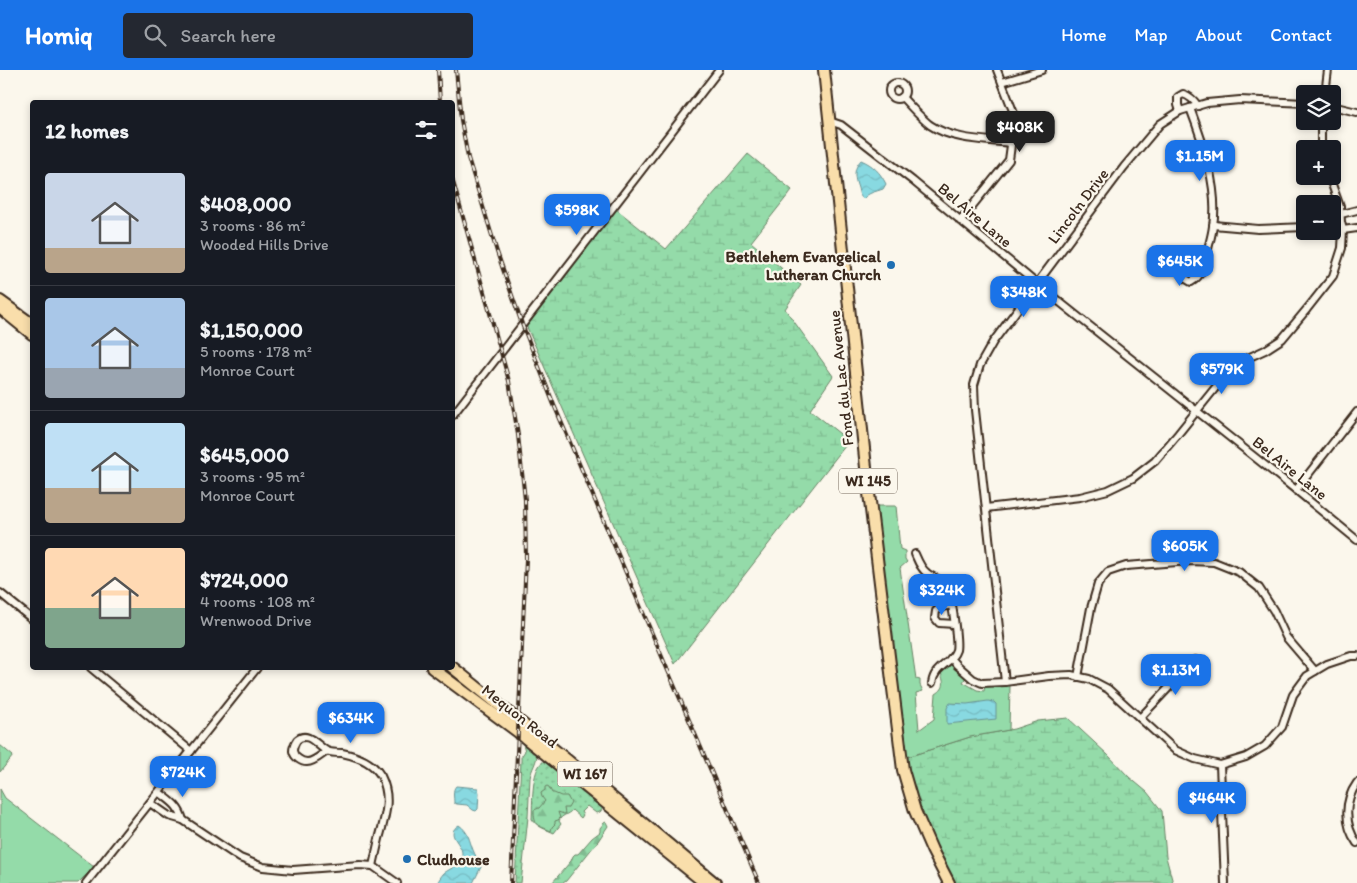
<!DOCTYPE html>
<html lang="en">
<head>
<meta charset="utf-8">
<style>
  body { margin:0; font-family:Itim,sans-serif; background:#242831; color:#f1f3f6; height:100vh; display:flex; flex-direction:column; font-size:19px; white-space:nowrap }
  * { box-sizing:border-box; margin:0 }
  p { font-size:16px; color:#9ea1a6 }
  .icon { flex:none; width:28px; height:28px; fill:none; stroke:currentColor; stroke-width:2; stroke-linecap:round; stroke-linejoin:round }
  .map { position:relative; flex:1; overflow:hidden }
  .details { position:absolute; left:30px; top:30px; width:425px; height:570px; display:flex; flex-direction:column; background:#171b24; border-radius:5px; box-shadow:0 2px 8px #0003 }
  .details>* { flex:none }
  .buttons { position:absolute; left:1296px; top:15px; display:grid; gap:10px }
  .buttons a { display:grid; place-items:center; width:45px; height:45px; border-radius:5px; background:#171b24; box-shadow:0 2px 8px #0003; font-size:25px }
  .price { position:absolute; translate:-50% -42px; padding:0 11px; border-radius:10px; background:#1a73e8; color:#fff; font-size:16px; line-height:32px; filter:drop-shadow(0 1px 2px #0008) }
  .price::after { content:''; position:absolute; left:50%; top:30px; width:15px; height:11px; margin-left:-8px; background:inherit; clip-path:polygon(0 0,100% 0,50% 100%) }
  .price.current { background:#222; color:#fff }
  ul { padding:0; list-style:none }
  li { display:flex; align-items:center; gap:15px; height:125px; padding:0 15px }
  li+li { border-top:1px solid #363941 }
  li span { display:grid; place-items:center; flex:none; width:140px; height:100px; border-radius:5px; color:#555 }
  li>.icon { margin-inline-start:auto }
  span .icon { width:60px; height:60px; fill:#fffc; stroke-width:1 }
  li b { font-size:21px }
  h2 { display:flex; justify-content:space-between; align-items:center; height:60px; padding:0 15px; font-size:21px }
  header { display:flex; align-items:center; gap:30px; box-sizing:border-box; height:70px; padding:0 25px; background:#1a73e8; color:#fff }
  header strong { font-size:24px }
  nav { display:flex; gap:28px; margin-inline-start:auto; font-size:18px }
  .search { width:350px; height:45px; background:#242831; display:flex; align-items:center; gap:12px; box-sizing:border-box; padding:0 18px; border-radius:5px; color:#9ea1a6; font-size:19px }
  .map>svg:first-child { display:block }
  .grass { fill:url(#grass-dots); stroke:#688264 }
  .forest { fill:url(#forest-firs); stroke:#688264 }
  .wetland { fill:url(#wetland-marsh); stroke:#688264 }
  .park { fill:#94dba9; stroke:#688264 }
  .water { fill:url(#water-waves); stroke:#699393 }
  .lines { fill:none; stroke-linecap:round; stroke-linejoin:round }
  .minor-casing { stroke:#3b2a1e; stroke-width:10 }
  .primary-casing { stroke:#3b2a1e; stroke-width:14 }
  .minor { stroke:#fbf7ec; stroke-width:6 }
  .primary { stroke:#f9deab; stroke-width:10 }
  .rail-casing { stroke:#3b2a1e; stroke-width:4 }
  .rail { stroke:#fbf7ec; stroke-width:2; stroke-dasharray:5.5; stroke-linecap:butt }
  .poi-dot { fill:#1f6fb2; stroke:#fbf7ec; stroke-width:2 }
  .labels { text-anchor:middle; dominant-baseline:central; stroke-width:4.5; stroke-linejoin:round; paint-order:stroke }
  .shield { fill:#fbf7ec; stroke:#75685c; stroke-width:1 }
  .shield-label { font-size:15px; font-weight:bold; fill:#3b2a1e }
  .street-label { font-size:16px; fill:#3b2a1e; stroke:#fbf7ec }
  .poi-label { font-size:16px; font-weight:bold; fill:#3b2a1e; stroke:#fbf7ec; text-anchor:end }
</style>
</head>
<body>
<header>
<strong>Homiq</strong>
<div class="search"><svg class="icon" aria-label="search" viewBox="0 0 24 24"><circle cx="10" cy="10" r="6"/><path d="M15 15l6 6"/></svg>Search here</div>
<nav><a>Home</a><a>Map</a><a>About</a><a>Contact</a></nav>
</header>
<div class="map">
<svg width="1357" height="813" viewBox="0 0 1357 813">
  <defs>
    <pattern id="grass-dots" width="8" height="8" patternUnits="userSpaceOnUse" patternTransform="scale(1.25)"><rect width="8" height="8" fill="#94dba9"/><path d="M2 2h.1M6 6h.1" fill="none" stroke="#80bc91" stroke-width="1.8" stroke-linecap="round"/></pattern>
    <pattern id="forest-firs" width="22" height="20" patternUnits="userSpaceOnUse" patternTransform="scale(1.25)"><rect width="22" height="20" fill="#94dba9"/><path d="M5 1l3.5 6h-7zM16 11l3.5 6h-7z" fill="#80bc91"/></pattern>
    <pattern id="wetland-marsh" width="20" height="14" patternUnits="userSpaceOnUse" patternTransform="scale(1.25)"><rect width="20" height="14" fill="#94dba9"/><path d="M1 5h8M5 5V1M11 12h8M15 12V8" fill="none" stroke="#80bc91"/></pattern>
    <pattern id="water-waves" width="16" height="10" patternUnits="userSpaceOnUse" patternTransform="scale(1.25)"><rect width="16" height="10" fill="#88d9e1"/><path d="M0 5q4-4 8 0t8 0" fill="none" stroke="#76bac1"/></pattern>
  </defs>
  <rect width="100%" height="100%" fill="#fbf7ec"/>
  <filter id="ink" filterUnits="userSpaceOnUse"><feTurbulence type="fractalNoise" baseFrequency=".02" numOctaves="2"/><feDisplacementMap in="SourceGraphic" scale="10" xChannelSelector="R" yChannelSelector="G"/><feConvolveMatrix kernelMatrix="1 2 1 2 8 2 1 2 1" color-interpolation-filters="sRGB"/></filter>
  <g filter="url(#ink)">
    <g class="grass">
      <path d="M524 671 537 682C538 691 531 699 530 708 529 721 529 734 528 747 526 769 523 791 521 813H515L521 691V687L525 681 523 674Z"/>
      <path d="M548 690 604 737 600 742 596 743 587 736 581 742 583 745 581 748 572 740C568 745 561 745 559 751L561 754 554 763C546 759 538 758 532 749 533 736 530 691 548 690Z"/>
    </g>
    <g class="forest">
      <path d="M547 716 549 717 552 723H554L561 726H567L571 733 568 738H564L565 744H564L558 742 560 748 558 750 555 751V754L552 757 551 761C538 755 534 757 534 740L539 738 545 731 542 727 541 723 545 720V717Z"/>
      <path d="M606 752 608 756 598 771 566 811 563 813H552L571 791 573 786 575 784H578L592 768 600 762V758L604 753Z"/>
    </g>
    <g class="wetland">
      <path d="M748 84 792 120 751 172 801 215 785 239 833 306 810 340 849 371 675 594 526 255 616 139 666 179Z"/>
      <path d="M1068 648 1108 685 1129 707 1147 722 1162 741 1166 787 1173 813H955L924 752 917 733 904 688 970 667 1014 659 1038 651Z"/>
    </g>
    <g class="park">
      <path d="M875 436H896L900 479 905 481V489L907 492 900 498 916 609 920 610V615L923 621 916 623 919 660 934 649 936 624C947 617 943 612 941 602L943 599 949 594 953 595 966 607 963 612 977 620 984 621 985 616 1010 615 1009 660 970 667 904 688Z"/>
      <path d="M0 675 13 686 0 702Z"/>
      <path d="M0 719 5 728 94 797 78 813H0Z"/>
    </g>
    <g class="water">
      <path d="M861 90C873 95 880 102 886 114L883 119C875 122 869 122 863 129 859 125 859 123 858 118 854 107 853 99 861 90Z"/>
      <path d="M988 631 994 632 996 634V649L947 654V638L950 633 967 634Z"/>
      <path d="M456 716 478 718 479 723 478 739 476 741 473 740 467 735 457 734 454 733C454 727 452 720 456 716Z"/>
      <path d="M459 755C469 762 469 770 473 780 475 785 478 790 481 795V797L473 813H437C439 810 441 806 444 803 451 798 463 794 462 783 462 773 444 764 459 755Z"/>
    </g>
    <g class="lines">
      <g class="minor-casing">
        <g id="minor">
          <path d="M1002 12 1042 0"/>
          <circle cx="897" cy="21" r="8"/>
          <path d="M1325 24 1328 0"/>
          <path d="M902 27C911 37 920 47 930 55 952 70 986 70 1011 73"/>
          <path d="M1332 36 1357 42"/>
          <path d="M1190 38C1203 72 1219 119 1213 156 1212 165 1209 174 1207 183 1205 194 1202 206 1191 212L1186 209 1183 204 1185 199 1206 187"/>
          <path d="M1180 41 1178 35V27L1183 24C1190 26 1194 30 1198 36"/>
          <path d="M829 51 841 55 913 111 1037 214 1296 420 1357 470"/>
          <path d="M1321 79V51"/>
          <path d="M1341 144 1357 140"/>
          <path d="M960 151 1009 90 1015 46 997 0"/>
          <path d="M1213 155 1258 159 1305 157"/>
          <path d="M1343 160 1357 158"/>
          <path d="M452 346 719 0"/>
          <path d="M1296 420 1357 342"/>
          <path d="M986 438 1080 427 1108 420 1133 408 1155 391 1178 364 1224 307 1239 292 1265 280 1282 269 1307 239 1333 206 1342 178 1343 160 1341 152 1340 137 1329 106"/>
          <path d="M915 484C918 491 921 499 927 503 933 508 941 509 947 515 951 521 958 572 956 580 951 595 935 595 932 613"/>
          <path d="M0 523 32 549"/>
          <path d="M952 535 942 537 936 541 935 548 939 553 954 554"/>
          <path d="M951 588 957 595 973 609 982 613 1005 612 1049 606 1071 605 1089 609 1108 619 1175 680 1195 689 1220 695 1246 687 1265 676 1282 657 1293 625 1307 606 1327 594 1351 586H1357"/>
          <path d="M91 598 191 681"/>
          <path d="M1078 607 1091 538 1098 514 1108 502 1126 496 1190 491 1214 492 1239 502 1259 518 1274 541 1286 567 1315 601"/>
          <path d="M1005 612 975 340 974 315 980 295 993 272 1124 97 1160 54 1180 41 1207 33 1240 30 1305 33"/>
          <path d="M1140 648 1195 590"/>
          <path d="M327 681C321 685 314 692 307 692 301 692 294 687 293 681 293 677 295 673 297 670 308 660 318 677 327 681 331 683 338 683 342 683 357 686 373 692 381 706 392 728 385 747 379 769 377 778 375 787 373 796"/>
          <path d="M1220 695 1225 813"/>
          <path d="M1357 713C1344 731 1344 755 1357 773"/>
          <path d="M159 722C170 731 179 735 183 750"/>
          <path d="M150 733 169 746 183 750 240 788 263 797 293 800 360 795 373 796 397 813"/>
          <path d="M86 813 257 598"/>
        </g>
      </g>
      <g class="primary-casing">
        <g id="primary">
          <path d="M824 0 867 407 903 700 915 741 932 780 949 813"/>
          <path d="M0 231 32 254"/>
          <path d="M0 238 32 264"/>
          <path d="M452 597 567 690 715 813"/>
          <path d="M432 598 518 662 705 813"/>
        </g>
      </g>
      <use href="#minor" class="minor"/>
      <use href="#primary" class="primary"/>
      <g class="rail-casing">
        <g id="rail">
          <path d="M438 0 440 32"/>
          <path d="M456 0 461 50 468 88 497 182 522 254 554 335 759 813"/>
          <path d="M452 108 509 311 518 365 525 430 526 489 511 813"/>
        </g>
      </g>
      <use href="#rail" class="rail"/>
    </g>
  </g>
  <g class="poi-dot">
    <circle cx="891" cy="195" r="5"/>
    <circle cx="407" cy="789" r="5"/>
  </g>
  <g class="labels">
    <g class="shield">
      <rect x="839" y="398.5" width="58" height="25" rx="4"/>
      <rect x="557.5" y="691.5" width="55" height="25" rx="4"/>
    </g>
    <g class="shield-label">
      <text x="868" y="411">WI 145</text>
      <text x="585" y="704">WI 167</text>
    </g>
    <g class="street-label">
      <text transform="translate(1078 136) rotate(-53)">Lincoln Drive</text>
      <text transform="translate(975 145) rotate(40)">Bel Aire Lane</text>
      <text transform="translate(841 308) rotate(-96)">Fond du Lac Avenue</text>
      <text transform="translate(1290 398) rotate(39)">Bel Aire Lane</text>
      <text transform="translate(520 646) rotate(38)">Mequon Road</text>
    </g>
    <g class="poi-label">
      <text x="881" y="186">Bethlehem Evangelical<tspan x="881" dy="18">Lutheran Church</tspan></text>
      <text x="417" y="789" text-anchor="start">Cludhouse</text>
    </g>
  </g>
</svg>
<div class="buttons">
<a><svg class="icon" aria-label="layers" viewBox="0 0 24 24"><path d="M12 4l9 5-9 5-9-5zM3 14l9 5 9-5"/></svg></a>
<a>+</a>
<a>−</a>
</div>
<b class="price current" style="left:1020px;top:83px">$408K</b>
<b class="price" style="left:1200px;top:112px">$1.15M</b>
<b class="price" style="left:577px;top:166px">$598K</b>
<b class="price" style="left:1180px;top:217px">$645K</b>
<b class="price" style="left:1024px;top:248px">$348K</b>
<b class="price" style="left:1222px;top:325px">$579K</b>
<b class="price" style="left:1185px;top:502px">$605K</b>
<b class="price" style="left:942px;top:546px">$324K</b>
<b class="price" style="left:1176px;top:626px">$1.13M</b>
<b class="price" style="left:351px;top:674px">$634K</b>
<b class="price" style="left:183px;top:728px">$724K</b>
<b class="price" style="left:1212px;top:754px">$464K</b>
<section class="details">
<h2>12 homes<svg class="icon" aria-label="filters" viewBox="0 0 24 24"><path d="M4 7h16M4 17h16"/><circle cx="9" cy="7" r="2"/><circle cx="15" cy="17" r="2"/></svg></h2>
<ul>
<li><span style="background:linear-gradient(#c9d6e8 75%,#b9a48a 0)"><svg class="icon" aria-label="home" viewBox="0 0 24 24"><path d="M3 11l9-7 9 7M6 9v11h12V9"/></svg></span><div><b>$408,000</b><p>3 rooms · 86 m²</p><p>Wooded Hills Drive</p></div></li>
<li><span style="background:linear-gradient(#a9c7e8 70%,#9aa5b1 0)"><svg class="icon" aria-label="home" viewBox="0 0 24 24"><path d="M3 11l9-7 9 7M6 9v11h12V9"/></svg></span><div><b>$1,150,000</b><p>5 rooms · 178 m²</p><p>Monroe Court</p></div></li>
<li><span style="background:linear-gradient(#bfe0f5 65%,#b9a48a 0)"><svg class="icon" aria-label="home" viewBox="0 0 24 24"><path d="M3 11l9-7 9 7M6 9v11h12V9"/></svg></span><div><b>$645,000</b><p>3 rooms · 95 m²</p><p>Monroe Court</p></div></li>
<li><span style="background:linear-gradient(#ffd9b3 60%,#7fa58c 0)"><svg class="icon" aria-label="home" viewBox="0 0 24 24"><path d="M3 11l9-7 9 7M6 9v11h12V9"/></svg></span><div><b>$724,000</b><p>4 rooms · 108 m²</p><p>Wrenwood Drive</p></div></li>
</ul>
</section>
</div>
</body>
</html>
